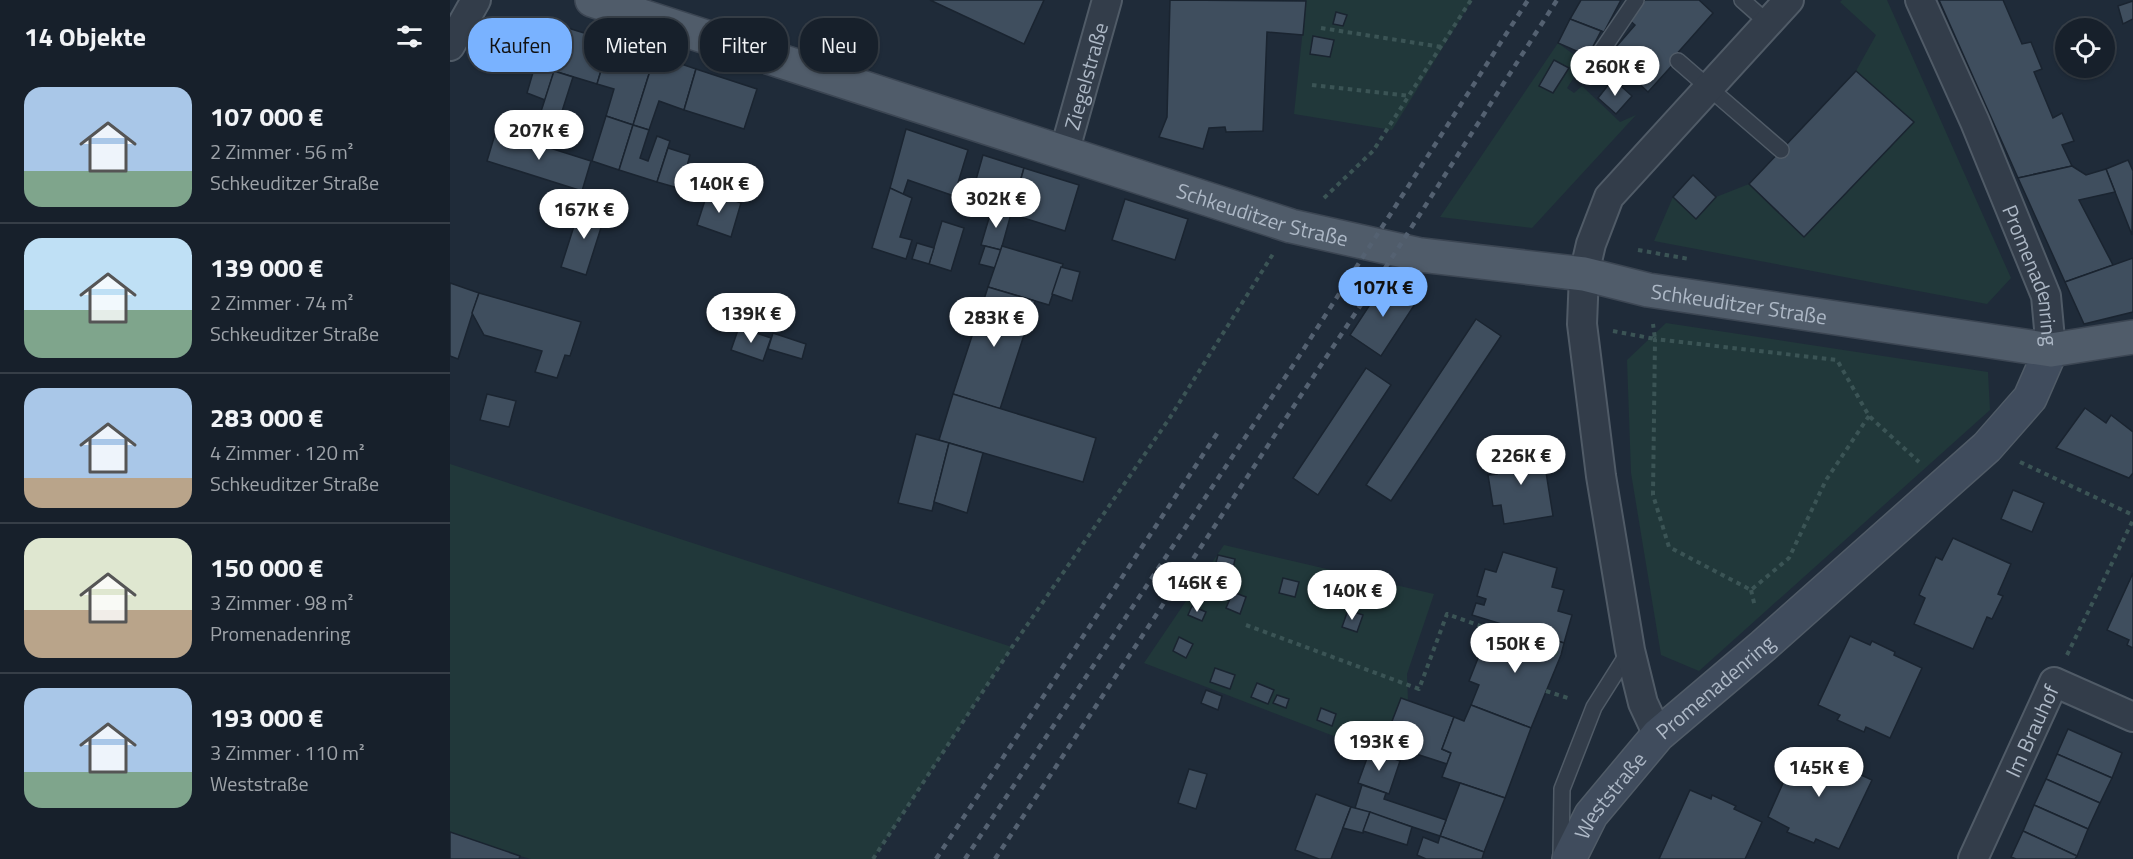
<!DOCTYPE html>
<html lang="de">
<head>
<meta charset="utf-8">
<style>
  body { margin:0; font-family:"Titillium Web",sans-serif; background:#202833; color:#f1f3f6; height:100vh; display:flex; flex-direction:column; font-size:22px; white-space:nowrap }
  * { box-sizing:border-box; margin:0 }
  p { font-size:20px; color:#9ea3a9 }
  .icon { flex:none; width:33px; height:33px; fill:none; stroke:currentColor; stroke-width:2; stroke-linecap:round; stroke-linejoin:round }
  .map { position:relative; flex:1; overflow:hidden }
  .sheet { display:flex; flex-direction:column; background:#17202b; width:450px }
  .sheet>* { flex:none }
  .top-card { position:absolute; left:18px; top:18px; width:570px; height:54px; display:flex; gap:12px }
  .controls { position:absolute; left:1605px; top:18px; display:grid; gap:12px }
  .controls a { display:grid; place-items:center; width:60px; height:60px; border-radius:50%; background:#17202b; box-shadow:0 2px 4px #0004,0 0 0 2px #363e47; font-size:30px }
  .price { position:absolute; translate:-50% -51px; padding:0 14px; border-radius:21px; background:#fff; color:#222; font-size:20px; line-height:39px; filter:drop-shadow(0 2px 3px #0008) }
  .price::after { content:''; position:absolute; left:50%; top:36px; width:18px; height:14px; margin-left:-9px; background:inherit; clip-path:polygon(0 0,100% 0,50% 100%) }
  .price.selected { background:#79b2ff; color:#111 }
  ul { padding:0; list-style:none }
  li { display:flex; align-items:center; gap:18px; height:150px; padding:0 24px }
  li+li { border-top:2px solid #363e47 }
  li span { display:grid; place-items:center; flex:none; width:168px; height:120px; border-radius:18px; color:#555 }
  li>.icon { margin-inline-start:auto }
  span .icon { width:72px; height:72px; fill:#fffc; stroke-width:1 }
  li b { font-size:26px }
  h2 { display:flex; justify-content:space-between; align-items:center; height:72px; padding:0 24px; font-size:26px }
  .pill { padding:0 21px; border-radius:24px; background:#17202b; box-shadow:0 2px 4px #0004,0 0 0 2px #363e47; font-size:21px; line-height:54px }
  .pill.selected { background:#79b2ff; color:#111 }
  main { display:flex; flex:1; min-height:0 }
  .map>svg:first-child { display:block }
  .green { fill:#21383a }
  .building { fill:#3f4e5e; stroke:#1a2430; stroke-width:1.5 }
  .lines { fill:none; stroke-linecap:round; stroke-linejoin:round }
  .service-casing { stroke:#505b67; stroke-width:18 }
  .minor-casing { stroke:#505b67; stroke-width:32 }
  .secondary-casing { stroke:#505b67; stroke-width:36 }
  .primary-casing { stroke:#3c4653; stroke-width:36 }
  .path { stroke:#3b5455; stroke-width:4; stroke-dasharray:4.5 4.5; stroke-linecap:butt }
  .service { stroke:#333d4a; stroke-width:15 }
  .minor { stroke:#333d4a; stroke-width:28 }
  .secondary { stroke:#404c5d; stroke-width:33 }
  .primary { stroke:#505c6a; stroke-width:33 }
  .rail { stroke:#546171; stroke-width:4.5; stroke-dasharray:6 6; stroke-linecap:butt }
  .labels { text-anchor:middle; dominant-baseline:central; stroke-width:4.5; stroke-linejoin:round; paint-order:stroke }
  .street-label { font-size:21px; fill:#adb8c6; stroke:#18222e }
</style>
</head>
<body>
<main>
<section class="sheet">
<h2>14 Objekte<svg class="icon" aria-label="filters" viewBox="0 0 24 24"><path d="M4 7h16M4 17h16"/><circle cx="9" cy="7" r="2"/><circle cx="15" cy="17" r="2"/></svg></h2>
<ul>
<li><span style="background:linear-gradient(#a9c7e8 70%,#7fa58c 0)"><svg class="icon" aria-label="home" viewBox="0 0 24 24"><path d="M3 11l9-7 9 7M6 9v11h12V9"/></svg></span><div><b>107 000 €</b><p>2 Zimmer · 56 m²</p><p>Schkeuditzer Straße</p></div></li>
<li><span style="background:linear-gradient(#bfe0f5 60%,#7fa58c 0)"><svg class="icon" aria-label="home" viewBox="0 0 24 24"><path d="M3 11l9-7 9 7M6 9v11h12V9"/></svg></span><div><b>139 000 €</b><p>2 Zimmer · 74 m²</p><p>Schkeuditzer Straße</p></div></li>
<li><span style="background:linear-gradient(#a9c7e8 75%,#b9a48a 0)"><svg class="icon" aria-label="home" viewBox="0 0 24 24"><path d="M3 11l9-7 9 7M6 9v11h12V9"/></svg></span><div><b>283 000 €</b><p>4 Zimmer · 120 m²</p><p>Schkeuditzer Straße</p></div></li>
<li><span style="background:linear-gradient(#dfe7d0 60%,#b9a48a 0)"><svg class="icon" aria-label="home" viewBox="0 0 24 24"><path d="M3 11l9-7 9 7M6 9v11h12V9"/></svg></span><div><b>150 000 €</b><p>3 Zimmer · 98 m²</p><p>Promenadenring</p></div></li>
<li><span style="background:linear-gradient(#a9c7e8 70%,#7fa58c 0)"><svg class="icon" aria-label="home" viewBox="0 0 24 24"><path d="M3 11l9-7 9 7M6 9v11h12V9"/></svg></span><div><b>193 000 €</b><p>3 Zimmer · 110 m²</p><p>Weststraße</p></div></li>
</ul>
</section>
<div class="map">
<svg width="1683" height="859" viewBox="0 0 1683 859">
  <rect width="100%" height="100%" fill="#1f2b39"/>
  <g class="green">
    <path d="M856 0H1022L942 130 844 114Z"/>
    <path d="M1392 0H1437L1561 278 1537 304 1204 241 1223 197 1243 175 1266 197 1299 184 1354 236 1463 122 1406 71 1426 35 1390 2Z"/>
    <path d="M1108 43 1134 62 1117 88 1124 93 1132 86 1170 122 1186 115 1082 228 990 217Z"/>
    <path d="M1216 323 1538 372 1540 410 1249 671 1211 655 1181 473 1177 360Z"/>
    <path d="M0 464 562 647 423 859H81L70 856 0 832Z"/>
    <path d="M774 545 984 594 957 674 958 701 939 729 919 722 915 733 924 737 920 750 694 663Z"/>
  </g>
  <g class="building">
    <path d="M480 0H594L574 44Z"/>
    <path d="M720 0 856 1 853 35 817 32 813 131 776 132 775 127 759 128 753 149 709 137 717 117Z"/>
    <path d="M1131 0H1171L1154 32 1120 19Z"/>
    <path d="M1195 0H1249L1263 13 1224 57 1227 60 1198 92 1181 76 1171 86 1154 71 1164 60 1159 55 1185 25 1178 19Z"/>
    <path d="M1489 0H1553L1572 44 1581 42 1592 69 1584 72 1603 118 1612 113 1624 141 1612 145 1622 166 1568 178Z"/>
    <path d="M1683 1V19L1673 24 1668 6Z"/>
    <path d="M886 12 897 15 893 26 883 24Z"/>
    <path d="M1120 19 1151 31 1138 56 1108 43Z"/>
    <path d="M92 20 118 28 95 100 77 93 84 69 55 58 77 26Z"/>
    <path d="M118 28 160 41 147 84 104 71Z"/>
    <path d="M863 36 884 40 880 57 860 54Z"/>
    <path d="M160 41 205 55 183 125 156 116 164 89 147 84Z"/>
    <path d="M205 55 246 69 234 110 209 101 199 130 183 125Z"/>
    <path d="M1104 60 1119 68 1103 93 1089 86Z"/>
    <path d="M246 69 307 89 294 129 234 110Z"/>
    <path d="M104 71 123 77 106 130 87 124Z"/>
    <path d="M1406 71 1464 122 1354 237 1299 184Z"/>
    <path d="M1163 79 1182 96 1166 114 1148 98Z"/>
    <path d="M156 116 183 125 169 170 142 161Z"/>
    <path d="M183 125 199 130 190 158 198 161 207 136 220 141 207 182 169 170Z"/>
    <path d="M456 129 518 150 504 196 458 180 453 195 440 188Z"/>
    <path d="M46 131 141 161 132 191 37 161Z"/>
    <path d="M218 148 240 155 237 166 267 175 261 193 258 191 256 196 207 182Z"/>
    <path d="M533 155 574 168 561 214 520 201Z"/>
    <path d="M1678 160 1683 171 1682 235 1656 169Z"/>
    <path d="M1622 166 1636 175 1656 169 1665 192 1629 200 1663 265 1615 282 1568 178Z"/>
    <path d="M574 168 629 185 615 231 561 214Z"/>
    <path d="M1243 175 1266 197 1246 219 1223 197Z"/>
    <path d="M440 188 462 198 450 237 462 240 456 259 422 248Z"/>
    <path d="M258 191 291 203 281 237 247 225Z"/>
    <path d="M675 199 738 219 725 260 662 240Z"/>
    <path d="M131 204 156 212 136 275 111 267Z"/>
    <path d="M542 208 561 214 551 250 531 245Z"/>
    <path d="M492 221 514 228 501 271 479 264Z"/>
    <path d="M467 243 484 248 479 264 462 259Z"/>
    <path d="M535 246 551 250 545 268 529 264Z"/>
    <path d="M552 246 613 264 599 305 538 287Z"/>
    <path d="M1683 258V312L1634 324 1615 282Z"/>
    <path d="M611 267 630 272 622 301 602 294Z"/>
    <path d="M936 280 967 301 931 356 900 335Z"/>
    <path d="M0 283 29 293 8 359 0 356Z"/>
    <path d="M538 287 585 301 550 409 503 394Z"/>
    <path d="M29 293 131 322 120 356 115 355 107 378 85 372 92 351 34 335 22 313Z"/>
    <path d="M1026 319 1051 336 941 501 916 485Z"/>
    <path d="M289 327 321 338 313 361 281 350Z"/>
    <path d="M323 333 356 344 352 359 318 349Z"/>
    <path d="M916 368 941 385 868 495 843 478Z"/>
    <path d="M37 394 66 401 59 427 30 420Z"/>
    <path d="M503 394 646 438 633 482 489 440Z"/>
    <path d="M1635 408 1656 423 1661 415 1683 432V473L1679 478 1606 448Z"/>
    <path d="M466 434 499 443 482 511 448 503Z"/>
    <path d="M499 443 533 453 517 513 484 502Z"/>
    <path d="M1092 447 1103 516 1054 524 1051 505 1043 506 1038 475 1047 474 1045 454Z"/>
    <path d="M1563 490 1594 503 1582 532 1551 519Z"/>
    <path d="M1503 538 1561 564 1548 594 1553 596 1542 619 1537 617 1523 649 1464 624 1475 598 1469 595 1486 557 1492 560Z"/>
    <path d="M1053 552 1107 568 1102 587 1114 590 1108 611 1122 615 1114 643 1022 615 1026 603 1034 605 1036 599 1027 596 1035 569 1046 572Z"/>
    <path d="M768 555 785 559 781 578 763 574Z"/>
    <path d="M1683 573V648L1677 645 1679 640 1657 630Z"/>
    <path d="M833 578 849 582 845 597 829 593Z"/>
    <path d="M783 592 796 597 790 614 776 608Z"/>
    <path d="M742 606 756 612 752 621 738 615Z"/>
    <path d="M898 610 913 615 907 632 892 627Z"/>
    <path d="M1053 624 1114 643 1111 655 1081 728 1021 705 1029 685 1019 681 1036 638 1046 642Z"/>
    <path d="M1400 636 1420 645 1422 641 1445 652 1444 655 1472 668 1440 738 1416 727 1414 732 1387 720 1390 715 1368 705Z"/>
    <path d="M729 637 743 644 736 658 723 651Z"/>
    <path d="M765 668 785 675 780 689 760 682Z"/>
    <path d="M807 683 824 690 818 704 801 697Z"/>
    <path d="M756 690 772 696 768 710 751 703Z"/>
    <path d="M827 695 839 699 836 708 823 703Z"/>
    <path d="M951 698 1004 717 992 749 1001 753 997 764 954 750 950 761 920 750 924 737 914 733 919 722 939 729Z"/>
    <path d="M1021 705 1081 728 1055 798 992 777 1001 753 992 749 1004 717 1014 721Z"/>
    <path d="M871 708 886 714 882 726 867 720Z"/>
    <path d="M1618 729 1672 753 1662 778 1607 754Z"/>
    <path d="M1349 747 1370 757 1372 753 1395 763 1394 767 1422 780 1389 849 1366 839 1364 843 1337 832 1339 828 1318 817Z"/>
    <path d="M920 750 950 761 939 794 908 783Z"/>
    <path d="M1607 754 1662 778 1650 803 1596 779Z"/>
    <path d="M739 769 757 774 746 809 728 803Z"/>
    <path d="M1596 779 1650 803 1638 829 1584 805Z"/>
    <path d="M1010 783 1055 798 1034 852 990 836Z"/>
    <path d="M912 785 936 793 934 799 996 820 990 836 905 808Z"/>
    <path d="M1240 790 1261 799 1262 795 1286 806 1284 809 1312 822 1295 859H1209Z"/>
    <path d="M866 794 901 807 881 859H869L845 850Z"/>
    <path d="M1584 805 1638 829 1627 856 1573 831Z"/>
    <path d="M901 807 920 812 913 833 893 828Z"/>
    <path d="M920 812 962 827 957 845 913 831Z"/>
    <path d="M1573 831 1627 856 1625 859H1566L1561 857Z"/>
    <path d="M0 832 70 856 69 859H0Z"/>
    <path d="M990 836 1034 852 1032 859H976L967 855 973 837 988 843Z"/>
  </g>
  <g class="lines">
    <g class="service-casing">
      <g id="service">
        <path d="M1292 0 1318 23"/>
        <path d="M1228 61 1331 150"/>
        <path d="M1136 74 1186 0"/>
        <path d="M1111 855 1112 789 1144 707 1180 650"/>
      </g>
    </g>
    <g class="minor-casing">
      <g id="minor">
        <path id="s1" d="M1470 0 1525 122 1596 296 1601 350"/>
        <path d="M0 46 26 0"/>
        <path id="s2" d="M614 153 657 0"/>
        <path d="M1208 735 1193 703 1180 650 1151 476 1132 324 1134 274 1141 244 1159 197 1339 0"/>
        <path id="s3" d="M1523 859 1604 682 1683 717"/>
      </g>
    </g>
    <g class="secondary-casing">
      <g id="secondary">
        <path id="s4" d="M1119 859 1141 815 1208 735 1313 646 1537 447 1580 398 1601 350"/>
      </g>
    </g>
    <g class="primary-casing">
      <g id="primary">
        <path id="s5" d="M142 0 841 226 971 255 1134 274 1198 290 1601 350 1683 337"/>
      </g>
    </g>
    <g class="path">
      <path d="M871 28 992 47"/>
      <path d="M862 85 960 96"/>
      <path d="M874 198 923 151 1021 0"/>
      <path d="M1188 250 1239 259"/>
      <path d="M1163 331 1205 339 1203 324"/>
      <path d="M1419 416 1376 480 1339 558 1301 590 1219 547 1203 495 1205 339 1387 360 1419 416 1469 462"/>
      <path d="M1570 462 1683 515"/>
      <path d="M1301 590 1305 607"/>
      <path d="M796 625 969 689 997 614 1111 655"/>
      <path d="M1617 655 1683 520"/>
      <path d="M1096 691 1121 699"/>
      <path d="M423 859 562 647 719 419 823 254"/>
    </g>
    <use href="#service" class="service"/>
    <use href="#minor" class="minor"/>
    <use href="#secondary" class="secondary"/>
    <use href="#primary" class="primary"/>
    <g class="rail">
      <path d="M486 859 770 429"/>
      <path d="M515 859 846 361 1078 0"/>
      <path d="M545 859 947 250 1107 0"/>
    </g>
  </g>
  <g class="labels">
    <g class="street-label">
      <text stroke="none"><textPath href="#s2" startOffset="80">Ziegelstraße</textPath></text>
      <text stroke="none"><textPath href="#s5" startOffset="704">Schkeuditzer Straße</textPath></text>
      <text stroke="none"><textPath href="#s1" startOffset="298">Promenadenring</textPath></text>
      <text stroke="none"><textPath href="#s5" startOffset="1190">Schkeuditzer Straße</textPath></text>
      <text stroke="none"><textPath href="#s4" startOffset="228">Promenadenring</textPath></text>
      <text stroke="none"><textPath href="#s3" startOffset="141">Im Brauhof</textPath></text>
      <text stroke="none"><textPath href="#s4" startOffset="76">Weststraße</textPath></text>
    </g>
  </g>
</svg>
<div class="controls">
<a><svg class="icon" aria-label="locate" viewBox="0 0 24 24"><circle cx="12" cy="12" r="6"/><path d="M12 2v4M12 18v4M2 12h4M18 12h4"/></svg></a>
</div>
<b class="price" style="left:1165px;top:97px">260K €</b>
<b class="price" style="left:89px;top:161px">207K €</b>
<b class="price" style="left:269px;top:214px">140K €</b>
<b class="price" style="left:546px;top:229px">302K €</b>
<b class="price" style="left:134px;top:240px">167K €</b>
<b class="price selected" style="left:933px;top:318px">107K €</b>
<b class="price" style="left:301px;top:344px">139K €</b>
<b class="price" style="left:544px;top:348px">283K €</b>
<b class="price" style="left:1071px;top:486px">226K €</b>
<b class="price" style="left:747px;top:613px">146K €</b>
<b class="price" style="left:902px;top:621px">140K €</b>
<b class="price" style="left:1065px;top:674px">150K €</b>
<b class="price" style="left:929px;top:772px">193K €</b>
<b class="price" style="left:1369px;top:798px">145K €</b>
<div class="top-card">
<a class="pill selected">Kaufen</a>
<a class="pill">Mieten</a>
<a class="pill">Filter</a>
<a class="pill">Neu</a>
</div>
</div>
</main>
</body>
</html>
